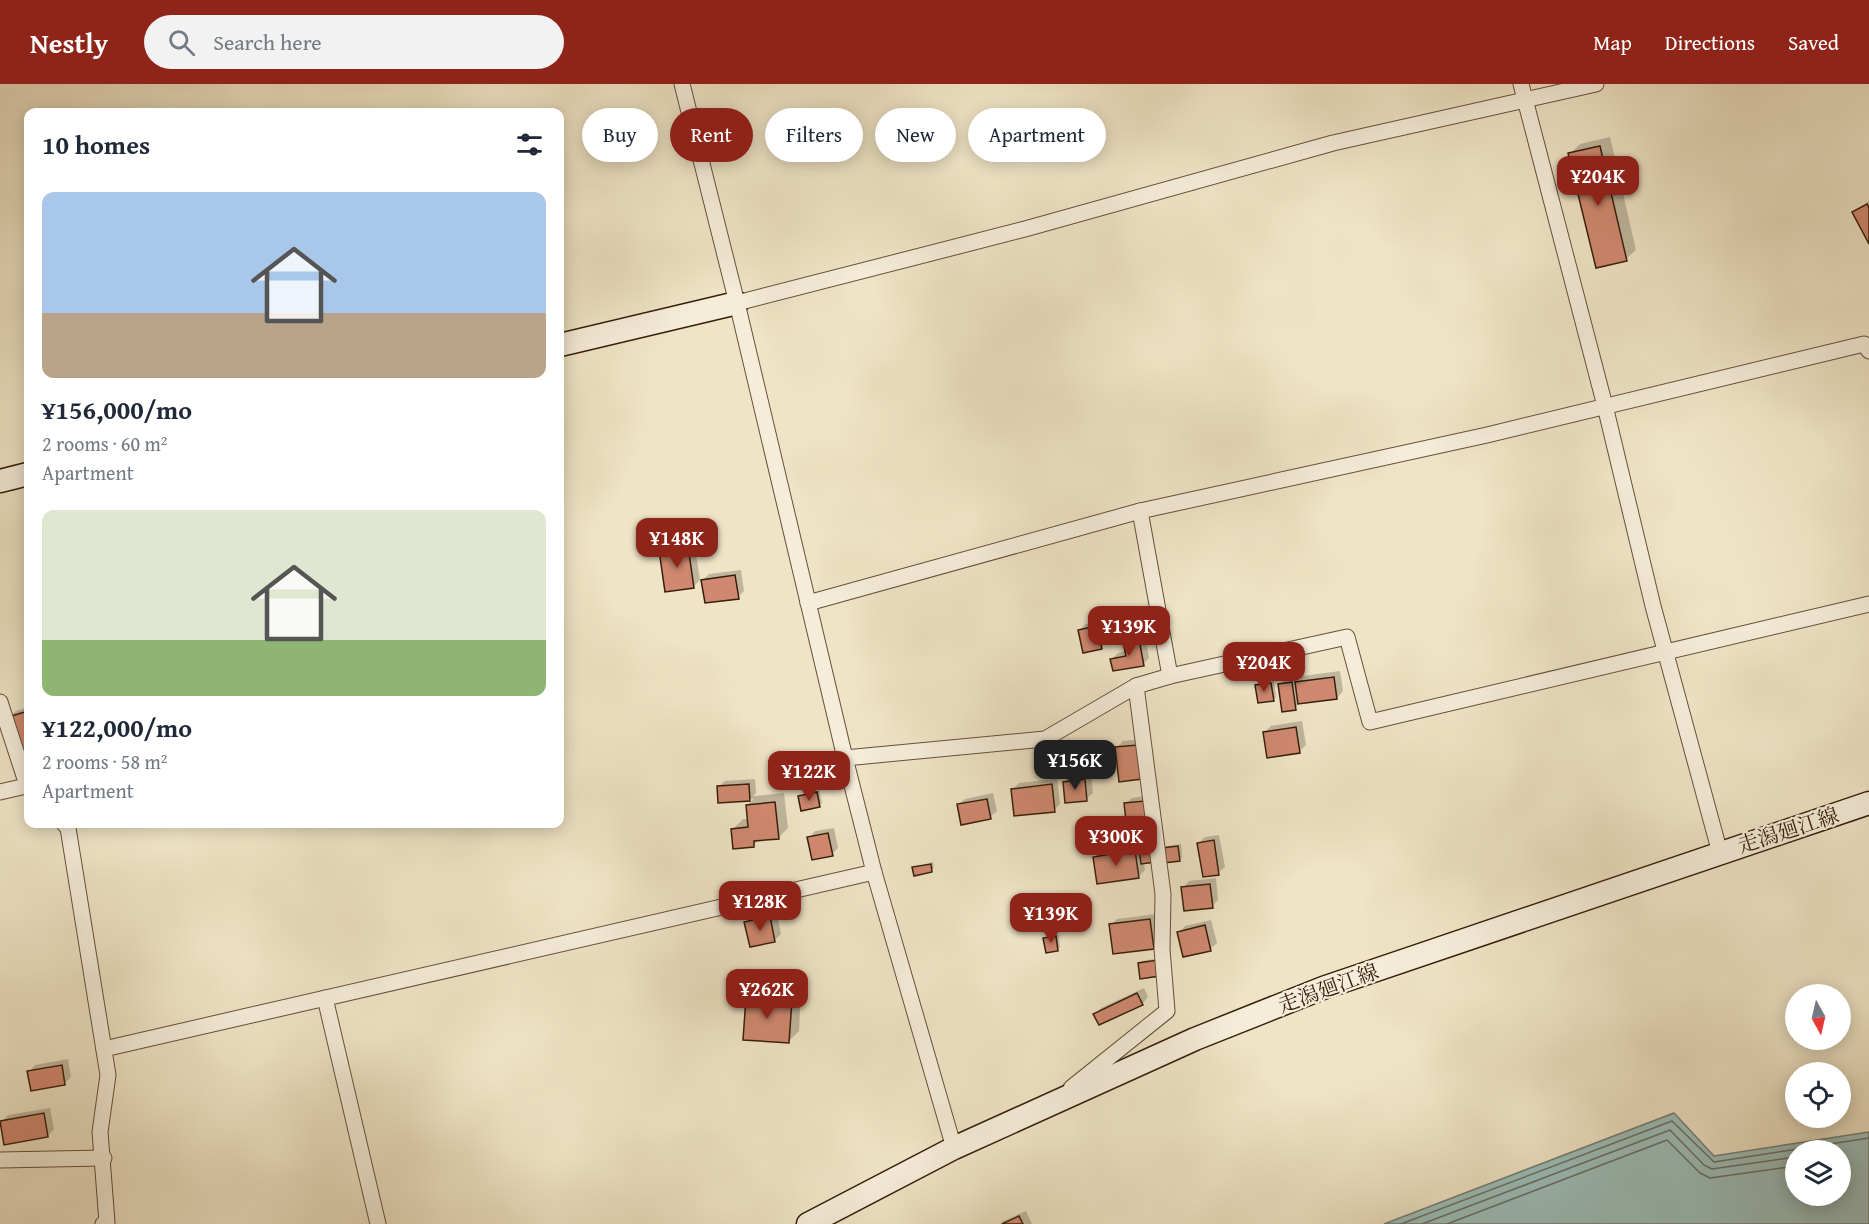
<!DOCTYPE html>
<html lang="en">
<head>
<meta charset="utf-8">
<style>
  body { margin:0; font-family:"Gentium Book Plus","Noto Serif JP",serif; background:#f2f2f3; color:#1f2937; height:100vh; display:flex; flex-direction:column; font-size:22px; white-space:nowrap }
  * { box-sizing:border-box; margin:0 }
  p { font-size:20px; color:#747a83 }
  .icon { flex:none; width:33px; height:33px; fill:none; stroke:currentColor; stroke-width:2; stroke-linecap:round; stroke-linejoin:round }
  .map { position:relative; flex:1; overflow:hidden }
  .sheet { position:absolute; left:24px; top:24px; width:540px; height:720px; display:flex; flex-direction:column; background:#fff; border-radius:12px; box-shadow:0 3px 15px #0003 }
  .sheet>* { flex:none }
  .top-card { position:absolute; left:582px; top:24px; width:570px; height:54px; display:flex; gap:12px }
  .needle { width:39px; rotate:172deg }
  .controls { position:absolute; left:1785px; top:900px; display:grid; gap:12px }
  .controls a { display:grid; place-items:center; width:66px; height:66px; border-radius:50%; background:#fff; box-shadow:0 3px 15px #0003; font-size:30px }
  .price { position:absolute; translate:-50% -51px; padding:0 14px; border-radius:12px; background:#8f2418; color:#fff; font-size:20px; line-height:39px; filter:drop-shadow(0 2px 3px #0008) }
  .price::after { content:''; position:absolute; left:50%; top:36px; width:18px; height:14px; margin-left:-9px; background:inherit; clip-path:polygon(0 0,100% 0,50% 100%) }
  .price.active { background:#222; color:#fff }
  ul { padding:0; list-style:none }
  li { display:grid; align-content:center; gap:12px; height:318px; padding:0 18px }
  li span { display:grid; place-items:center; height:186px; border-radius:12px; color:#555 }
  li>.icon { margin-inline-start:auto }
  span .icon { width:108px; height:108px; fill:#fffc; stroke-width:1 }
  li b { font-size:26px }
  h2 { display:flex; justify-content:space-between; align-items:center; height:72px; padding:0 18px; font-size:26px }
  .tag { padding:0 21px; border-radius:27px; background:#fff; box-shadow:0 3px 15px #0003; font-size:21px; line-height:54px }
  .tag.active { background:#8f2418; color:#fff }
  header { display:flex; align-items:center; gap:36px; box-sizing:border-box; height:84px; padding:0 30px; background:#8f2418; color:#fff }
  header strong { font-size:28px }
  nav { display:flex; gap:33px; margin-inline-start:auto; font-size:21px }
  .search { width:420px; height:54px; background:#f2f2f3; display:flex; align-items:center; gap:15px; box-sizing:border-box; padding:0 21px; border-radius:33px; color:#747a83; font-size:22px }
  .map>svg:first-child { display:block }
  .water { fill:#9bbeba; stroke:#737e74; stroke-width:1.5; fill-rule:evenodd }
  .shadow { fill:#0003 }
  .lines { fill:none; stroke-linecap:round; stroke-linejoin:round }
  .shore { stroke:#696e62; stroke-width:1.5 }
  .building { fill:#d08970; stroke:#371e0a; stroke-width:1.5 }
  .street-casing { stroke:#655039; stroke-width:17 }
  .secondary-casing { stroke:#371e0a; stroke-width:25 }
  .street { stroke:#f5edda; stroke-width:15 }
  .secondary { stroke:#f5edda; stroke-width:22 }
  .labels { text-anchor:middle; dominant-baseline:central; stroke-width:4.5; stroke-linejoin:round; paint-order:stroke }
  .street-label { font-size:21px; fill:#371e0a; stroke:#f5edda }
</style>
</head>
<body>
<header>
<strong>Nestly</strong>
<div class="search"><svg class="icon" aria-label="search" viewBox="0 0 24 24"><circle cx="10" cy="10" r="6"/><path d="M15 15l6 6"/></svg>Search here</div>
<nav><a>Map</a><a>Directions</a><a>Saved</a></nav>
</header>
<div class="map">
<svg width="1869" height="1140" viewBox="0 0 1869 1140">
  <rect width="100%" height="100%" fill="#efe4c6"/>
  <filter id="stains"><feTurbulence type="fractalNoise" baseFrequency=".00333" numOctaves="4"/><feColorMatrix values="0 0 0 0 .2 0 0 0 0 .09 0 0 0 0 .02 0 0 0 .5 -.17"/></filter>
  <radialGradient id="worn" r=".72"><stop offset=".6" stop-color="#630" stop-opacity="0"/><stop offset="1" stop-color="#630" stop-opacity=".3"/></radialGradient>
  <path class="water" d="M1674 1029 1714 1072 1869 1048V1140H1384ZM1796 1066H1840V1112H1796Z"/>
  <g class="shadow">
    <path d="M1610 53 1636 166 1626 175 1570 70 1580 60Z"/>
    <path d="M1869 117V157L1854 128Z"/>
    <path d="M694 457 700 496 694 502 660 467 667 460Z"/>
    <path d="M741 486 744 507 738 513 703 496 709 490Z"/>
    <path d="M1103 537 1107 557 1101 563 1079 546 1086 540Z"/>
    <path d="M1145 550 1149 574 1143 580 1112 575 1118 569 1126 567 1125 558 1131 552Z"/>
    <path d="M1340 587 1343 607 1337 614 1301 618 1295 624 1280 600 1286 594 1298 592V597L1303 592Z"/>
    <path d="M1274 597 1276 613 1273 616 1257 602Z"/>
    <path d="M28 623V670L21 672 9 633 16 627Z"/>
    <path d="M1302 637 1306 661 1299 668 1265 648 1271 642Z"/>
    <path d="M1144 655 1148 688 1116 664 1123 657Z"/>
    <path d="M1091 690 1093 709 1086 715 1064 698 1071 692Z"/>
    <path d="M755 695 756 709 753 712 784 709 788 744 778 754 759 755 754 761 733 745 743 735H748L747 721 754 715 719 717 718 703 725 697Z"/>
    <path d="M1057 695 1060 720 1054 726 1013 705 1019 699Z"/>
    <path d="M819 706 822 719 819 722 800 712Z"/>
    <path d="M993 709 997 727 990 733 958 721 965 715Z"/>
    <path d="M1151 711 1152 727 1125 720 1132 714Z"/>
    <path d="M1158 743 1161 767 1167 762 1181 760 1182 773 1179 776 1144 778 1145 786 1139 792 1094 773 1101 767 1140 761 1139 751 1145 744Z"/>
    <path d="M834 744 838 764 832 770 809 754 815 747Z"/>
    <path d="M1219 751 1225 783 1218 789 1199 759 1205 753Z"/>
    <path d="M933 778 934 784 931 787 914 783Z"/>
    <path d="M1216 794 1218 816 1212 822 1183 804 1189 797Z"/>
    <path d="M776 827 781 850 775 856 746 839 752 832Z"/>
    <path d="M1156 830 1159 857 1153 864 1111 841 1117 835Z"/>
    <path d="M1211 836 1217 859 1210 865 1178 849 1185 842Z"/>
    <path d="M1058 850 1060 863 1057 866 1045 854Z"/>
    <path d="M1160 874 1159 891 1139 879 1142 877Z"/>
    <path d="M757 904 801 906 799 947 789 957 747 913Z"/>
    <path d="M1144 904 1148 913 1142 920 1095 930 1101 924Z"/>
    <path d="M68 975 71 993 65 999 32 1005 29 988 35 981Z"/>
    <path d="M50 1024 54 1045 48 1052 2 1038 8 1031Z"/>
    <path d="M1026 1127 1032 1140H1000L1003 1137Z"/>
  </g>
  <g class="lines">
    <g class="shore">
      <path d="M1401 1140 1672 1037 1714 1078 1869 1054"/>
      <path d="M1422 1140 1670 1046 1704 1081 1712 1085 1796 1073"/>
      <path d="M1447 1140 1667 1056 1700 1089 1710 1094 1796 1082"/>
    </g>
  </g>
  <g class="building">
    <path d="M1600 62 1627 177 1596 184 1568 69Z"/>
    <path d="M1867 120 1869 124V160L1852 128Z"/>
    <path d="M688 462 694 504 665 508 659 466Z"/>
    <path d="M735 491 739 515 705 519 701 496Z"/>
    <path d="M1097 542 1102 565 1083 569 1078 546Z"/>
    <path d="M1139 555 1144 582 1113 587 1110 575 1126 572 1123 558Z"/>
    <path d="M1334 593 1337 615 1298 620 1295 598Z"/>
    <path d="M1292 598 1296 626 1282 628 1278 600Z"/>
    <path d="M1271 599 1274 617 1258 619 1255 601Z"/>
    <path d="M28 627V671L20 674 8 633Z"/>
    <path d="M1296 643 1300 669 1267 674 1263 648Z"/>
    <path d="M1138 661 1142 695 1119 698 1115 663Z"/>
    <path d="M1085 695 1087 717 1065 719 1063 698Z"/>
    <path d="M749 700 750 717 718 719 717 702Z"/>
    <path d="M1052 700 1055 728 1014 732 1011 705Z"/>
    <path d="M817 708 820 723 801 727 798 712Z"/>
    <path d="M987 715 991 735 961 741 957 720Z"/>
    <path d="M1145 717 1147 735 1126 737 1124 719Z"/>
    <path d="M775 718 779 755 754 757V763L733 765 731 745 748 743 746 721Z"/>
    <path d="M1152 748 1156 778 1141 780 1137 750Z"/>
    <path d="M828 749 833 772 812 776 807 753Z"/>
    <path d="M1214 756 1219 791 1203 793 1197 759Z"/>
    <path d="M1178 762 1180 777 1164 779 1162 764Z"/>
    <path d="M1135 766 1139 794 1097 800 1093 773Z"/>
    <path d="M931 780 932 788 914 792 912 783Z"/>
    <path d="M1210 800 1213 824 1184 827 1181 803Z"/>
    <path d="M770 832 775 858 750 863 744 838Z"/>
    <path d="M1150 835 1154 865 1113 870 1109 840Z"/>
    <path d="M1205 841 1211 867 1183 873 1177 848Z"/>
    <path d="M1056 852 1058 867 1046 869 1043 854Z"/>
    <path d="M1158 876 1160 892 1140 895 1138 879Z"/>
    <path d="M1137 909 1143 921 1099 941 1093 930Z"/>
    <path d="M746 913 792 916 789 959 743 956Z"/>
    <path d="M62 981 65 1001 31 1007 27 987Z"/>
    <path d="M44 1029 48 1053 4 1061 0 1037Z"/>
    <path d="M1019 1132 1023 1140H1002Z"/>
  </g>
  <g class="lines">
    <g class="street-casing">
      <g id="street">
        <path d="M682 0 737 219 845 674 874 788 954 1064"/>
        <path d="M1521 0 1605 322 1653 522 1720 769"/>
        <path d="M737 219 1025 145 1333 59 1596 0"/>
        <path d="M1140 427 1170 592"/>
        <path d="M808 519 1140 427 1487 351 1864 260 1869 267"/>
        <path d="M0 618 28 704"/>
        <path d="M845 674 1045 655 1136 602 1170 592 1347 553 1370 638 1869 520"/>
        <path d="M0 708 26 702"/>
        <path d="M64 740 68 744 108 991 100 1048 107 1138 103 1140"/>
        <path d="M325 914 378 1140"/>
        <path d="M104 965 874 788"/>
        <path d="M1071 1004 1167 927 1162 865 1163 810 1136 602"/>
        <path d="M0 1076 104 1074"/>
      </g>
    </g>
    <g class="secondary-casing">
      <g id="secondary">
        <path d="M560 261 737 219"/>
        <path d="M0 397 28 390"/>
        <path d="M808 1140 954 1064 1195 955 1323 904 1869 719"/>
      </g>
    </g>
    <use href="#street" class="street"/>
    <use href="#secondary" class="secondary"/>
  </g>
  <g class="labels">
    <g class="street-label">
      <text transform="translate(1788 746) rotate(-18)">走潟廻江線</text>
      <text transform="translate(1328 904) rotate(-20)">走潟廻江線</text>
    </g>
  </g>
  <rect width="100%" height="100%" filter="url(#stains)"/>
  <rect width="100%" height="100%" fill="url(#worn)"/>
</svg>
<div class="controls">
<a><svg class="needle" viewBox="-14 -14 28 28"><path d="M0-13l5 13h-10z" fill="#e53935"/><path d="M0 13l5-13h-10z" fill="#747a83"/></svg></a>
<a><svg class="icon" aria-label="locate" viewBox="0 0 24 24"><circle cx="12" cy="12" r="6"/><path d="M12 2v4M12 18v4M2 12h4M18 12h4"/></svg></a>
<a><svg class="icon" aria-label="layers" viewBox="0 0 24 24"><path d="M12 4l9 5-9 5-9-5zM3 14l9 5 9-5"/></svg></a>
</div>
<b class="price" style="left:1598px;top:123px">¥204K</b>
<b class="price" style="left:677px;top:485px">¥148K</b>
<b class="price" style="left:1129px;top:573px">¥139K</b>
<b class="price" style="left:1264px;top:609px">¥204K</b>
<b class="price active" style="left:1075px;top:707px">¥156K</b>
<b class="price" style="left:809px;top:718px">¥122K</b>
<b class="price" style="left:1116px;top:783px">¥300K</b>
<b class="price" style="left:760px;top:848px">¥128K</b>
<b class="price" style="left:1051px;top:860px">¥139K</b>
<b class="price" style="left:767px;top:936px">¥262K</b>
<div class="top-card">
<a class="tag">Buy</a>
<a class="tag active">Rent</a>
<a class="tag">Filters</a>
<a class="tag">New</a>
<a class="tag">Apartment</a>
</div>
<section class="sheet">
<h2>10 homes<svg class="icon" aria-label="filters" viewBox="0 0 24 24"><path d="M4 7h16M4 17h16"/><circle cx="9" cy="7" r="2"/><circle cx="15" cy="17" r="2"/></svg></h2>
<ul>
<li><span style="background:linear-gradient(#a9c7e8 65%,#b9a48a 0)"><svg class="icon" aria-label="home" viewBox="0 0 24 24"><path d="M3 11l9-7 9 7M6 9v11h12V9"/></svg></span><div><b>¥156,000/mo</b><p>2 rooms · 60 m²</p><p>Apartment</p></div></li>
<li><span style="background:linear-gradient(#dfe7d0 70%,#8fb573 0)"><svg class="icon" aria-label="home" viewBox="0 0 24 24"><path d="M3 11l9-7 9 7M6 9v11h12V9"/></svg></span><div><b>¥122,000/mo</b><p>2 rooms · 58 m²</p><p>Apartment</p></div></li>
</ul>
</section>
</div>
</body>
</html>
